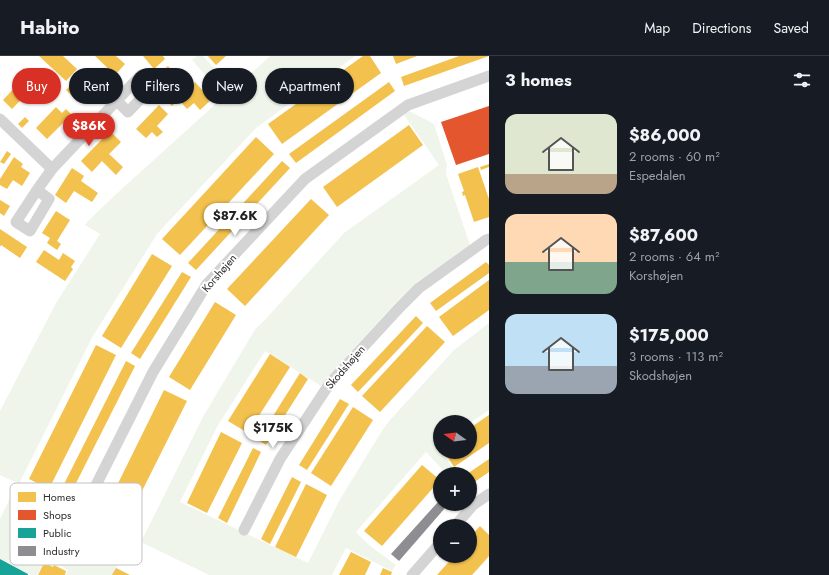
<!DOCTYPE html>
<html lang="en">
<head>
<meta charset="utf-8">
<style>
  body { margin:0; font-family:Jost,sans-serif; background:#20242c; color:#f1f3f6; height:100vh; display:flex; flex-direction:column; font-size:15px; white-space:nowrap }
  * { box-sizing:border-box; margin:0 }
  p { font-size:13px; color:#9ea1a6 }
  .icon { flex:none; width:22px; height:22px; fill:none; stroke:currentColor; stroke-width:2; stroke-linecap:round; stroke-linejoin:round }
  .map { position:relative; flex:1; overflow:hidden }
  .sheet { display:flex; flex-direction:column; background:#171b24; width:340px }
  .sheet>* { flex:none }
  .banner { position:absolute; left:12px; top:12px; width:380px; height:36px; display:flex; gap:8px }
  .needle { width:26px; rotate:285deg }
  .controls { position:absolute; left:433px; top:359px; display:grid; gap:8px }
  .controls a { display:grid; place-items:center; width:44px; height:44px; border-radius:50%; background:#171b24; box-shadow:0 1px 3px #0004; font-size:20px }
  .price { position:absolute; translate:-50% -34px; padding:0 9px; border-radius:14px; background:#fff; color:#222; font-size:13px; line-height:26px; filter:drop-shadow(0 1px 2px #0008) }
  .price::after { content:''; position:absolute; left:50%; top:24px; width:12px; height:9px; margin-left:-6px; background:inherit; clip-path:polygon(0 0,100% 0,50% 100%) }
  .price.active { background:#d93025; color:#fff }
  ul { padding:0; list-style:none }
  li { display:flex; align-items:center; gap:12px; height:100px; padding:0 16px }
  li span { display:grid; place-items:center; flex:none; width:112px; height:80px; border-radius:12px; color:#555 }
  li>.icon { margin-inline-start:auto }
  span .icon { width:48px; height:48px; fill:#fffc; stroke-width:1 }
  li b { font-size:17px }
  h2 { display:flex; justify-content:space-between; align-items:center; height:48px; padding:0 16px; font-size:17px }
  .tag { padding:0 14px; border-radius:18px; background:#171b24; box-shadow:0 1px 3px #0004; font-size:14px; line-height:36px }
  .tag.active { background:#d93025; color:#fff }
  header { display:flex; align-items:center; gap:24px; box-sizing:border-box; height:56px; padding:0 20px; background:#171b24; border-bottom:1px solid #363941 }
  header strong { font-size:19px }
  nav { display:flex; gap:22px; margin-inline-start:auto; font-size:14px }
  main { display:flex; flex:1; min-height:0 }
  .map>svg:first-child { display:block }
  .green { fill:#f0f5eb }
  .homes { fill:#f2c14e }
  .shops { fill:#e4572e }
  .public { fill:#17a398 }
  .industry { fill:#8d8d92 }
  .lines { fill:none; stroke-linecap:round; stroke-linejoin:round }
  .minor { stroke:#d4d4d4; stroke-width:11 }
  .labels { text-anchor:middle; dominant-baseline:central; stroke-width:4; stroke-linejoin:round; paint-order:stroke }
  .street-label { font-size:11px; fill:#2f2f2f; stroke:#fff }
  .key { fill:#fff; stroke:#c1c1c1; stroke-width:1 }
  .key-label { font-size:11px; fill:#2f2f2f }
</style>
</head>
<body>
<header>
<strong>Habito</strong>
<nav><a>Map</a><a>Directions</a><a>Saved</a></nav>
</header>
<main>
<div class="map">
<svg width="489" height="519" viewBox="0 0 489 519">
  <rect width="100%" height="100%" fill="#fff"/>
  <g class="green">
    <path d="M197 0H203L231 31 235 32 270 0H355L256 72 157 178 93 280 19 428 0 419V355L56 247 100 178 85 169 88 165C132 122 179 82 224 40L192 4Z"/>
    <path d="M409 55 434 68 447 109 446 118 470 189 417 226 398 244 328 321 321 330 265 295 217 371 180 446 308 507 339 445 383 373 390 364 454 294 489 267V354L470 367 440 366V386L437 389 440 393V396H442L457 418H447L426 396 356 476 369 489 396 509 392 515 346 492 332 519H209L141 486 204 359 256 272 262 267 344 177 439 109 404 59Z"/>
    <path d="M13 436H16L127 491 113 519H66L68 514 55 506 53 509 45 505 37 519H31L0 503V463Z"/>
  </g>
  <g class="homes">
    <path d="M39 0H63L77 13 66 25Z"/>
    <path d="M95 0H116L125 8 115 19Z"/>
    <path d="M143 0H163L165 3 154 13Z"/>
    <path d="M208 0H226L216 9Z"/>
    <path d="M363 0H370L381 17 282 88 268 68Z"/>
    <path d="M393 0H417L396 8Z"/>
    <path d="M459 0H489L404 30 401 21Z"/>
    <path d="M168 10 172 15 164 22 160 17Z"/>
    <path d="M24 12 30 17 26 21 35 29 12 53 3 44 20 26 15 21Z"/>
    <path d="M85 15 95 25 77 45 66 34Z"/>
    <path d="M103 23 112 32 109 35 100 27Z"/>
    <path d="M195 26 211 44 200 54 194 47 187 53 179 44 172 50 165 43 173 36 177 41Z"/>
    <path d="M389 26 395 35 296 107 289 98Z"/>
    <path d="M159 49 168 58 157 70 163 76 157 81 152 76 146 82 136 73Z"/>
    <path d="M56 51 62 57 66 53 75 62 70 68 66 64 47 83 36 72Z"/>
    <path d="M25 61 29 65 22 72 18 68Z"/>
    <path d="M409 69 423 89 337 151 323 131Z"/>
    <path d="M110 75 121 86 109 98 123 111 116 119 102 105 92 116 81 105Z"/>
    <path d="M256 81 274 98 180 199 162 183Z"/>
    <path d="M7 95 11 98 4 108 0 106Z"/>
    <path d="M14 101 23 108 21 111 30 117 22 130 13 124 7 133 0 129V123Z"/>
    <path d="M282 105 290 112 196 214 188 207Z"/>
    <path d="M489 108V111L481 114 480 111Z"/>
    <path d="M478 111 489 143V161L474 166 465 139 463 140 462 136 464 135 458 118Z"/>
    <path d="M72 112 84 120 81 125 98 137 92 146 74 135 66 147 55 139Z"/>
    <path d="M311 143 329 159 245 250 227 233Z"/>
    <path d="M0 144 10 150 4 160 0 157Z"/>
    <path d="M56 155 70 164 57 185 61 188 57 194 47 187 50 182 42 177Z"/>
    <path d="M0 173 27 191 20 202 1 189 0 191Z"/>
    <path d="M44 194 59 204 63 197 75 205 71 211 73 213 65 225 36 206Z"/>
    <path d="M152 198 172 210 121 292 102 280Z"/>
    <path d="M486 206 489 209V217L436 255 430 247Z"/>
    <path d="M182 216 191 221 140 303 131 297Z"/>
    <path d="M489 224V254L453 280 439 261Z"/>
    <path d="M215 246 236 259 190 334 169 321Z"/>
    <path d="M416 260 423 267 358 336 351 329Z"/>
    <path d="M427 270 445 286 380 356 362 340Z"/>
    <path d="M96 289 116 299 49 433 29 423Z"/>
    <path d="M270 298 290 311 248 377 228 365Z"/>
    <path d="M126 305 135 310 68 443 59 438Z"/>
    <path d="M300 317 308 323 266 389 258 384Z"/>
    <path d="M164 334 187 345 124 471 102 460Z"/>
    <path d="M340 343 349 348 307 414 299 409Z"/>
    <path d="M353 351 373 364 331 430 311 417Z"/>
    <path d="M489 359V387L454 411 444 396H470V372Z"/>
    <path d="M221 376 242 387 207 457 187 447Z"/>
    <path d="M253 392 261 396 227 467 218 462Z"/>
    <path d="M489 403V416L470 429V418H467Z"/>
    <path d="M422 409 440 424 382 490 364 475Z"/>
    <path d="M292 421 301 426 270 488 261 483Z"/>
    <path d="M306 428 327 439 296 501 275 491Z"/>
    <path d="M480 470 489 479V500L482 508 472 519H437L454 500H470V481Z"/>
    <path d="M351 496 371 506 365 519H339Z"/>
    <path d="M44 507 53 511 54 509 66 515 65 519H38Z"/>
    <path d="M116 512 130 519H112Z"/>
    <path d="M383 512 392 516 391 519H380Z"/>
  </g>
  <path class="shops" d="M489 50V98L456 109 441 66Z"/>
  <path class="public" d="M0 503 28 518V519H0Z"/>
  <path class="industry" d="M438 446 445 452 399 505 391 498Z"/>
  <g class="lines">
    <g class="minor">
      <path d="M0 63 52 113"/>
      <path d="M37 134 49 143 30 175 16 166 37 134 52 113 141 19 152 31 128 56 117 45"/>
      <path d="M86 449 153 316 207 228 305 123 408 49 489 20"/>
      <path d="M455 470 473 449 489 438"/>
      <path d="M244 474 280 403 330 327 400 251 419 232 486 184 489 183"/>
      <path d="M412 519 440 487"/>
    </g>
  </g>
  <g class="labels">
    <g class="street-label">
      <text transform="translate(219 217) rotate(-49)">Korshøjen</text>
      <text transform="translate(345 311) rotate(-49)">Skodshøjen</text>
    </g>
  </g>
  <rect x="10" y="427" width="132" height="82" rx="6" class="key"/>
  <rect x="18" y="436" width="18" height="10" fill="#f2c14e"/>
  <rect x="18" y="454" width="18" height="10" fill="#e4572e"/>
  <rect x="18" y="472" width="18" height="10" fill="#17a398"/>
  <rect x="18" y="490" width="18" height="10" fill="#8d8d92"/>
  <g class="key-label">
    <text x="43" y="445">Homes</text>
    <text x="43" y="463">Shops</text>
    <text x="43" y="481">Public</text>
    <text x="43" y="499">Industry</text>
  </g>
</svg>
<div class="controls">
<a><svg class="needle" viewBox="-14 -14 28 28"><path d="M0-13l5 13h-10z" fill="#e53935"/><path d="M0 13l5-13h-10z" fill="#9ea1a6"/></svg></a>
<a>+</a>
<a>−</a>
</div>
<b class="price active" style="left:89px;top:91px">$86K</b>
<b class="price" style="left:235px;top:181px">$87.6K</b>
<b class="price" style="left:273px;top:393px">$175K</b>
<div class="banner">
<a class="tag active">Buy</a>
<a class="tag">Rent</a>
<a class="tag">Filters</a>
<a class="tag">New</a>
<a class="tag">Apartment</a>
</div>
</div>
<section class="sheet">
<h2>3 homes<svg class="icon" aria-label="filters" viewBox="0 0 24 24"><path d="M4 7h16M4 17h16"/><circle cx="9" cy="7" r="2"/><circle cx="15" cy="17" r="2"/></svg></h2>
<ul>
<li><span style="background:linear-gradient(#dfe7d0 75%,#b9a48a 0)"><svg class="icon" aria-label="home" viewBox="0 0 24 24"><path d="M3 11l9-7 9 7M6 9v11h12V9"/></svg></span><div><b>$86,000</b><p>2 rooms · 60 m²</p><p>Espedalen</p></div></li>
<li><span style="background:linear-gradient(#ffd9b3 60%,#7fa58c 0)"><svg class="icon" aria-label="home" viewBox="0 0 24 24"><path d="M3 11l9-7 9 7M6 9v11h12V9"/></svg></span><div><b>$87,600</b><p>2 rooms · 64 m²</p><p>Korshøjen</p></div></li>
<li><span style="background:linear-gradient(#bfe0f5 65%,#9aa5b1 0)"><svg class="icon" aria-label="home" viewBox="0 0 24 24"><path d="M3 11l9-7 9 7M6 9v11h12V9"/></svg></span><div><b>$175,000</b><p>3 rooms · 113 m²</p><p>Skodshøjen</p></div></li>
</ul>
</section>
</main>
</body>
</html>
